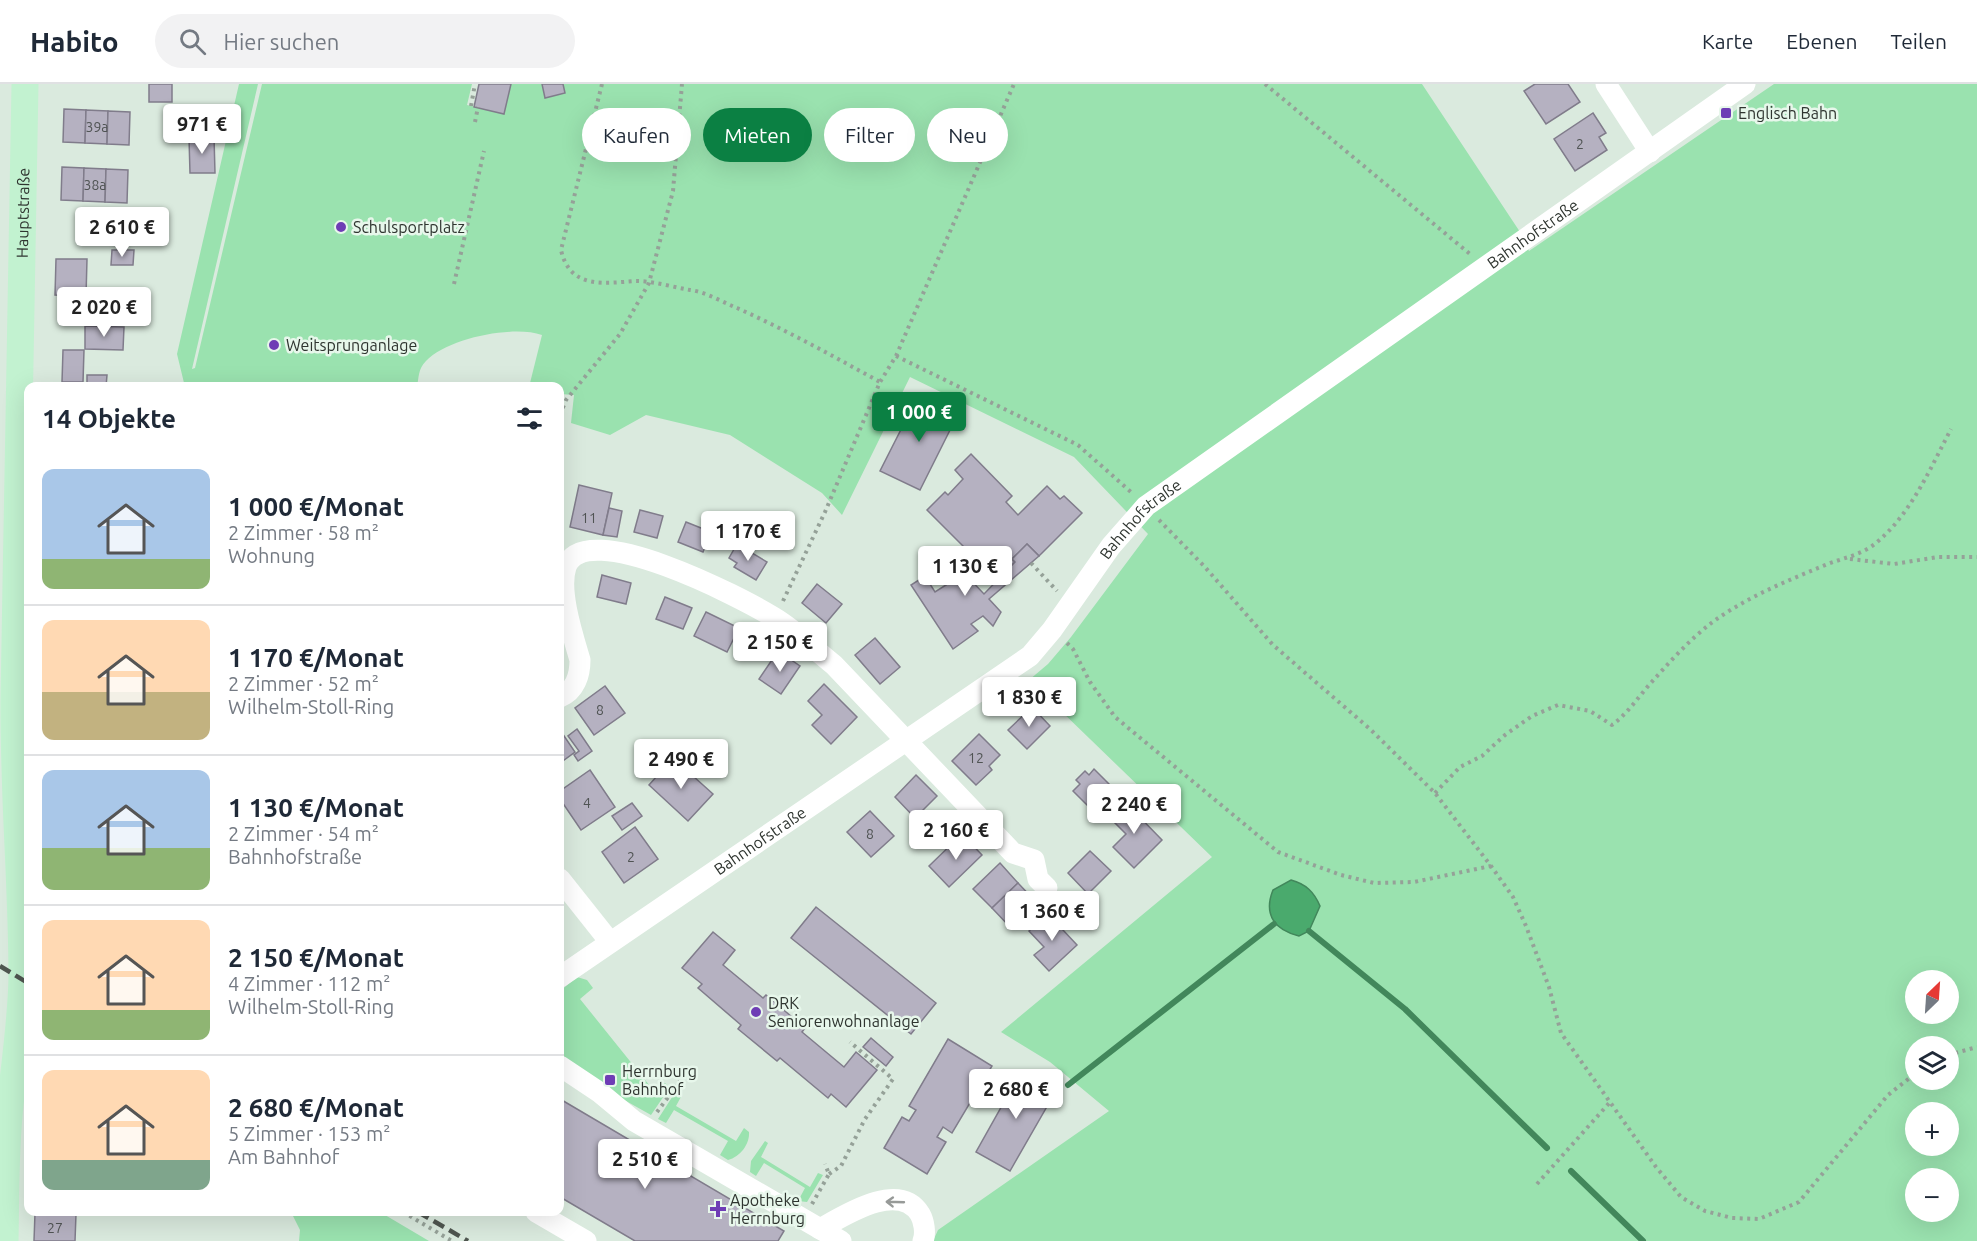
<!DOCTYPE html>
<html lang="de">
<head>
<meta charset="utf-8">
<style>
  body { margin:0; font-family:Ubuntu,sans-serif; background:#f2f2f3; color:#1f2937; height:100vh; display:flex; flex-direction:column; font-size:22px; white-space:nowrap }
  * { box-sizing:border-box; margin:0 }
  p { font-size:20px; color:#747a83 }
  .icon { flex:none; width:33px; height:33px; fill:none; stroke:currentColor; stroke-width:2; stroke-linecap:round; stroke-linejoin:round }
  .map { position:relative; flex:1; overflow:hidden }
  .side { position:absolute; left:24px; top:298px; width:540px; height:834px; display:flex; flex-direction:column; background:#fff; border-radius:12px; box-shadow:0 6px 24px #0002 }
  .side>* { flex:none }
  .hud { position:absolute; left:582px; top:24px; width:570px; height:54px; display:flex; gap:12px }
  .needle { width:39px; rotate:25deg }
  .buttons { position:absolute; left:1905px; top:886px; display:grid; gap:12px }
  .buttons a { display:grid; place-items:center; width:54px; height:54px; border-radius:50%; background:#fff; box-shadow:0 6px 24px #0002; font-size:30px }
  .price { position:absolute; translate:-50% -51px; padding:0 14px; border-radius:6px; background:#fff; color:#222; font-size:20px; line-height:39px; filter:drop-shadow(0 2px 3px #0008) }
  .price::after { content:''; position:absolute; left:50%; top:36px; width:18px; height:14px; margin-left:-9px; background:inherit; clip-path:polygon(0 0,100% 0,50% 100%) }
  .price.active { background:#0b8043; color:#fff }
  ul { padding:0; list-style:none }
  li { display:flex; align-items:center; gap:18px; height:150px; padding:0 18px }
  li+li { border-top:2px solid #e0e1e3 }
  li span { display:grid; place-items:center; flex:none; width:168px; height:120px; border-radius:12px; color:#555 }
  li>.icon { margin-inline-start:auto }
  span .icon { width:72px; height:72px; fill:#fffc; stroke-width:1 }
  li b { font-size:26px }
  h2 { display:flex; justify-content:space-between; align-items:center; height:72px; padding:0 18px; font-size:26px }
  .pill { padding:0 21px; border-radius:27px; background:#fff; box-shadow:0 6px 24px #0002; font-size:21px; line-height:54px }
  .pill.active { background:#0b8043; color:#fff }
  header { display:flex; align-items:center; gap:36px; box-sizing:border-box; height:84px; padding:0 30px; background:#fff; border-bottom:2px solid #e0e1e3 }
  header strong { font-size:28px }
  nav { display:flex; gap:33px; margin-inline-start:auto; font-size:21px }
  .search { width:420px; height:54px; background:#f2f2f3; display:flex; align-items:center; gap:15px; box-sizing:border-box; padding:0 21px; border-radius:33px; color:#747a83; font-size:22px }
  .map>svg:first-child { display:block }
  .green { fill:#9ae2af; fill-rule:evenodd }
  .water { fill:#4aaa6d; stroke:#42875b; stroke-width:1.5 }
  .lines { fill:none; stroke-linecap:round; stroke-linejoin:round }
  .stream { stroke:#42875b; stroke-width:6 }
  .building { fill:#b5b1c1; stroke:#807c8b; stroke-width:1.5 }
  .path { stroke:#95a198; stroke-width:4; stroke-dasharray:3 4.5; stroke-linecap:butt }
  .minor { stroke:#fff; stroke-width:21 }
  .major { stroke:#c2f2d0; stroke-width:27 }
  .rail { stroke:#4f5650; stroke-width:4.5; stroke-dasharray:12 6; stroke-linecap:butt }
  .oneway { stroke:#979a98 }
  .poi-dot { fill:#6e3db5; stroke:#e7f7eb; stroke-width:2 }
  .labels { text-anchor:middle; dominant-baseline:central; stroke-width:5; stroke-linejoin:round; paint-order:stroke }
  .number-label { font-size:14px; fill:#505454 }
  .poi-label { font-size:16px; fill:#2f3530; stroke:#e7f7eb; text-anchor:start }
  .street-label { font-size:16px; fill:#2f3530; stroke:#e7f7eb }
</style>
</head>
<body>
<header>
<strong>Habito</strong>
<div class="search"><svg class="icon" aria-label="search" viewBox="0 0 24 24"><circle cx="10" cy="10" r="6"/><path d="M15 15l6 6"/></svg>Hier suchen</div>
<nav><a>Karte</a><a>Ebenen</a><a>Teilen</a></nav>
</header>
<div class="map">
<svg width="1977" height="1157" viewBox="0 0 1977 1157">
  <rect width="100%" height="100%" fill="#daeade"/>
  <g class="green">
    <path d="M239 0H258L192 285 195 284 262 0H472L467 21 503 29 511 0H542L546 13 565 9 563 0H1422L1520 148 1529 167 1774 0H1977V1157H933L938 1146 1109 1027 1050 978 1001 948 1212 773 1029 596 1048 580 1071 553 1148 450 1074 373 910 293 842 431 822 409 730 351 646 331 610 351 571 339 574 311 560 310V303H529L542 251C513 241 448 254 426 277 418 285 419 293 417 303H185L177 270ZM1916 897H1948V930H1916ZM1916 963H1948V996H1916ZM1916 1029H1948V1062H1916ZM1916 1095H1948V1128H1916Z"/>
    <path d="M577 893 587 896 593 904 580 915 654 1007 665 999 670 1003 651 1031 601 1003 560 972V907Z"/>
    <path d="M676 1007 682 1011 676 1022 736 1057 744 1044 749 1048C750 1060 740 1073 728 1076L720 1071 728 1057 674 1026 666 1039 658 1035Z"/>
    <path d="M765 1057 768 1059 761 1073 810 1103 818 1089 823 1091 807 1118 798 1117 805 1104 764 1079 756 1092 750 1088 751 1077Z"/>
    <path d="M291 1128H380L429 1157H299L300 1146Z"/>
  </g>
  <path class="water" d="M1291 796C1306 800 1314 808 1320 822L1309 847 1299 852C1275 846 1263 831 1273 806Z"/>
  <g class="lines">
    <g class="stream">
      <path d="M1309 847 1405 925 1547 1064"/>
      <path d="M1068 1001 1274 840"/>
      <path d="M1571 1087 1643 1157"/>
    </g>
  </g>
  <g class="building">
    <rect x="149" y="0" width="23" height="18"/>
    <path d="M479 0H511L504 30 474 23Z"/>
    <path d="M542 0H563L565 9 545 14Z"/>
    <path d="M1535 0H1568L1580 18 1546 40 1524 7Z"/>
    <path d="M64 25 86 26 85 59 63 58Z"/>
    <path d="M86 26 108 27 107 60 85 59Z"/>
    <path d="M108 27 130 28 129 61 107 60Z"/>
    <path d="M1593 29 1606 49 1599 53 1607 66 1575 87 1554 55Z"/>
    <path d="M214 53 215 89H190L189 54Z"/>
    <path d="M62 83 84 84 83 117 61 116Z"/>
    <path d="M84 84 106 85 105 118 83 117Z"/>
    <path d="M106 85 128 86 127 119 105 118Z"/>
    <path d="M112 166H134L133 181H111Z"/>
    <path d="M56 175H87L86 212 55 211Z"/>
    <path d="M85 242 124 243 123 266 85 265Z"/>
    <path d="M63 266H84L83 298H62Z"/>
    <path d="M87 291H107L106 303H87Z"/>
    <path d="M918 312 957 332 920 406 880 387Z"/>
    <path d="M971 370 1012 412 1006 418 1018 431 1047 402 1060 415 1064 412 1082 429 1039 472 1027 460 1012 475 1015 478 997 496 927 426 945 408 948 411 963 395 955 386Z"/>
    <path d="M579 401 612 409 603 451 570 443Z"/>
    <path d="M609 424 622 427 617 453 603 451Z"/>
    <path d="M640 426 663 432 657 454 634 448Z"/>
    <path d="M686 438 711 448 703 468 678 458Z"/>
    <path d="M737 460 767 478 756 496 734 483 737 479 729 474Z"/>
    <path d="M1027 460 1039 472 989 515 1001 528 993 542 983 532 971 540 978 547 953 565 911 501 925 492 935 508 946 501 931 483 946 470 984 510 1015 478 1012 475Z"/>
    <path d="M602 491 631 499 626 520 597 513Z"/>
    <path d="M817 500 842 520 826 539 802 519Z"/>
    <path d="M665 513 692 524 683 545 656 535Z"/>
    <path d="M706 528 739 544 727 568 694 552Z"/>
    <path d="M875 554 900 583 880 600 855 571Z"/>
    <path d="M778 567 800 582 781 610 759 595Z"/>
    <path d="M824 600 857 633 831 660 812 641 822 631 808 617Z"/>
    <path d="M605 602 625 629 594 651 575 624Z"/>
    <path d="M1032 623 1050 642 1027 665 1008 646Z"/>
    <path d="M577 645 592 667 578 677 574 671 579 667 568 652Z"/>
    <path d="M560 646 575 668 560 679Z"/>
    <path d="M979 650 1000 671 989 682 992 686 976 701 952 677Z"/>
    <path d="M673 674 713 710 688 737 649 701Z"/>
    <path d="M1094 685 1109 700 1088 722 1073 707 1080 700 1076 696 1085 687 1089 691Z"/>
    <path d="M590 686 615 723 581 746 560 715V707Z"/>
    <path d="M916 691 937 712 915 734 895 713Z"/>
    <path d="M1124 717 1162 756 1134 784 1113 763 1126 750 1109 733Z"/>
    <path d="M632 719 642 732 622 746 612 732Z"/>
    <path d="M870 727 894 752 871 773 847 748Z"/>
    <path d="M635 743 658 775 624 799 602 768Z"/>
    <path d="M962 750 982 771 949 803 929 782Z"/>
    <path d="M1090 767 1111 787 1088 810 1068 789Z"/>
    <path d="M1000 779 1018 799 992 824 973 805Z"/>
    <path d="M1018 799 1036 818 1010 843 992 824Z"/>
    <path d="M816 823 936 919 911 950 791 854Z"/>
    <path d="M1048 830 1077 861 1049 887 1034 871 1044 863 1029 847Z"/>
    <path d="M713 848 735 866 723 881 763 914 766 911 805 944 802 948 844 983 856 968 877 986 846 1023 831 1010 828 1014 780 974 777 977 738 945 741 941 698 904 702 900 682 884Z"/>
    <path d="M871 954 893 973 886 982 863 963Z"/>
    <path d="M948 955 992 982 952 1049 943 1043 937 1053 946 1058 927 1090 884 1064 902 1033 909 1037 916 1026 909 1022Z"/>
    <path d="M1022 986 1057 1005 1010 1087 976 1068Z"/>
    <path d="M560 1015 784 1147 778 1157H635L560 1113Z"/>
    <path d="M35 1129 76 1130 75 1157H34Z"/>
  </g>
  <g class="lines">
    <g class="path">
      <path d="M602 0 561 166C570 206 605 199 636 197 653 197 673 203 690 206 706 208 722 218 737 224 786 246 833 272 880 298"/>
      <path d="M1265 0 1470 170"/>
      <path d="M471 22 475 0"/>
      <path d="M475 38 478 23"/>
      <path d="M454 200 484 67"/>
      <path d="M896 272 1078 361 1132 409"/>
      <path d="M560 331 566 316 620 250 649 199 673 107 682 0"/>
      <path d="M1159 436 1204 482 1273 561 1370 645 1435 709 1491 782 1513 813 1526 842 1549 903 1561 949 1656 1083 1681 1113 1705 1127 1732 1134 1759 1135 1799 1118 1888 1011 1916 989"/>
      <path d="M1850 475 1894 480 1938 473H1977"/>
      <path d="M1031 479 1057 507"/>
      <path d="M783 517 825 428 880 298 896 272 1014 0"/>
      <path d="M1067 559 1073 565 1090 598 1115 633 1278 768 1341 791 1374 799 1414 798 1491 782"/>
      <path d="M1435 709 1460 683 1482 672 1505 651 1532 632 1558 621 1590 627 1612 641C1627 630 1637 615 1649 601 1667 581 1688 557 1710 540 1743 515 1784 498 1823 482 1841 474 1860 472 1876 459 1911 430 1930 385 1951 345"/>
      <path d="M1948 971 1977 963"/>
      <path d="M657 1028 680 997"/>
      <path d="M829 1090 841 1082 865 1035 893 995 850 958"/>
      <path d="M1537 1100 1611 1017"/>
      <path d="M812 1120 829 1090 825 1080"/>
      <path d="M403 1128 452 1157"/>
    </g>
    <g class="minor">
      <path d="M1606 0 1650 68"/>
      <path d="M560 613C575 607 580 591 580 576 573 552 558 507 566 483 584 431 744 515 773 533 795 546 814 565 834 581L1013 769 1034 776 1038 795 1047 804"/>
      <path d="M560 795 610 858"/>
      <path id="s1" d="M560 893 1030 572 1052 546 1111 462 1146 422 1745 0"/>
      <path d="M560 982 599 1008 634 1037 841 1157"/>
      <path d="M536 1128 586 1157"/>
      <path d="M820 1145C845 1131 899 1096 920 1130 924 1137 926 1149 923 1157"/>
    </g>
    <path class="major" id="s2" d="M5 1157C6 1112 5 1066 10 1021 15 979 21 937 22 894 22 801 13 707 14 613L25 0"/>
    <g class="rail">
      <path d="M0 882 28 899"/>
      <path d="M418 1128 468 1157"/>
    </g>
  </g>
  <defs><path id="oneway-shaft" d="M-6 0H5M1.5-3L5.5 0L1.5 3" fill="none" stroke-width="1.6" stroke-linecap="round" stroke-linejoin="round" transform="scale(1.5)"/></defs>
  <use class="oneway" href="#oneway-shaft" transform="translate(895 1118) rotate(-178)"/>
  <g class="poi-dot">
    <rect x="1720" y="23" width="12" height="12" rx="3"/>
    <circle cx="341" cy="143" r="6"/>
    <circle cx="274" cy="261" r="6"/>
    <circle cx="756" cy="928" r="6"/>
    <rect x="604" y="990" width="12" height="12" rx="3"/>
    <path d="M715 1116h6v6h6v6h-6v6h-6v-6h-6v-6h6z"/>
  </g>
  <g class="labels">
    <g class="number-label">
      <text x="97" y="43">39a</text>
      <text x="1580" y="60">2</text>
      <text x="95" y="101">38a</text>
      <text x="589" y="434">11</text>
      <text x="600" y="626">8</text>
      <text x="976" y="674">12</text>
      <text x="587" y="719">4</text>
      <text x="870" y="750">8</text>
      <text x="631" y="773">2</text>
      <text x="55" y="1144">27</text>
    </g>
    <g class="poi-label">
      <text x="1738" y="29">Englisch Bahn</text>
      <text x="353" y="143">Schulsportplatz</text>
      <text x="286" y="261">Weitsprunganlage</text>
      <text x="768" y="919">DRK<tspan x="768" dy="18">Seniorenwohnanlage</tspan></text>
      <text x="622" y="987">Herrnburg<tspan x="622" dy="18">Bahnhof</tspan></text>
      <text x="730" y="1116">Apotheke<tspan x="730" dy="18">Herrnburg</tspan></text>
    </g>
    <g class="street-label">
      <text stroke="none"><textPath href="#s2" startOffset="1029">Hauptstraße</textPath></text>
      <text stroke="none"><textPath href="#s1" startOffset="1232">Bahnhofstraße</textPath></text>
      <text stroke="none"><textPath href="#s1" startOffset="746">Bahnhofstraße</textPath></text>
      <text stroke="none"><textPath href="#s1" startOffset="242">Bahnhofstraße</textPath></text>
    </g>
  </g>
</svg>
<div class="buttons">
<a><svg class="needle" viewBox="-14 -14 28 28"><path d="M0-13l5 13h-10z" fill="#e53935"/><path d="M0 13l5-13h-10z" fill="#747a83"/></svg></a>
<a><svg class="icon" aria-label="layers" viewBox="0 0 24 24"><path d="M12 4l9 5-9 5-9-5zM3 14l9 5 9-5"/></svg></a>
<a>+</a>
<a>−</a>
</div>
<b class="price" style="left:202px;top:71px">971 €</b>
<b class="price" style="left:122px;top:174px">2 610 €</b>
<b class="price" style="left:104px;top:254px">2 020 €</b>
<b class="price active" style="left:919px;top:359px">1 000 €</b>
<b class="price" style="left:748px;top:478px">1 170 €</b>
<b class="price" style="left:965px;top:513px">1 130 €</b>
<b class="price" style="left:780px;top:589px">2 150 €</b>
<b class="price" style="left:1029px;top:644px">1 830 €</b>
<b class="price" style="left:681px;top:706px">2 490 €</b>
<b class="price" style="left:1134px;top:751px">2 240 €</b>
<b class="price" style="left:956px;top:777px">2 160 €</b>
<b class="price" style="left:1052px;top:858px">1 360 €</b>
<b class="price" style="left:1016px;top:1036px">2 680 €</b>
<b class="price" style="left:645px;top:1106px">2 510 €</b>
<div class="hud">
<a class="pill">Kaufen</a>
<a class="pill active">Mieten</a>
<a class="pill">Filter</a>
<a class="pill">Neu</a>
</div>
<section class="side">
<h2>14 Objekte<svg class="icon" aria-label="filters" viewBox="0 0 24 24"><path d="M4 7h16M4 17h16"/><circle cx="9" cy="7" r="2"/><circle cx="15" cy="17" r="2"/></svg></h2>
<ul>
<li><span style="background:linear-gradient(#a9c7e8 75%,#8fb573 0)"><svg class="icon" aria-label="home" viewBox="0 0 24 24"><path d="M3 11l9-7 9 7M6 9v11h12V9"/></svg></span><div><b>1 000 €/Monat</b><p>2 Zimmer · 58 m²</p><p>Wohnung</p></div></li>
<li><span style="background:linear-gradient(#ffd9b3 60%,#c2b280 0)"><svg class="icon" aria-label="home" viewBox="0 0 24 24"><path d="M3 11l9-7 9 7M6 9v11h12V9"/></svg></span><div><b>1 170 €/Monat</b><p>2 Zimmer · 52 m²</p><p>Wilhelm-Stoll-Ring</p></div></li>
<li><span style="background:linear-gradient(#a9c7e8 65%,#8fb573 0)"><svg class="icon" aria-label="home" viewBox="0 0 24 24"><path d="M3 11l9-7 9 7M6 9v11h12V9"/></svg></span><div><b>1 130 €/Monat</b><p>2 Zimmer · 54 m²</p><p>Bahnhofstraße</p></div></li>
<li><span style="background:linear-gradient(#ffd9b3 75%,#8fb573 0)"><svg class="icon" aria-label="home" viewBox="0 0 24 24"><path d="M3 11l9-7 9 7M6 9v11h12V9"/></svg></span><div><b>2 150 €/Monat</b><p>4 Zimmer · 112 m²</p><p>Wilhelm-Stoll-Ring</p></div></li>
<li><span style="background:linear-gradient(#ffd9b3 75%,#7fa58c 0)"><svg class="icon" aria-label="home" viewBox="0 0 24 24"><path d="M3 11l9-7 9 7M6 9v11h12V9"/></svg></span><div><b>2 680 €/Monat</b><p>5 Zimmer · 153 m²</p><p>Am Bahnhof</p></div></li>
</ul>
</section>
</div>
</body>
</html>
